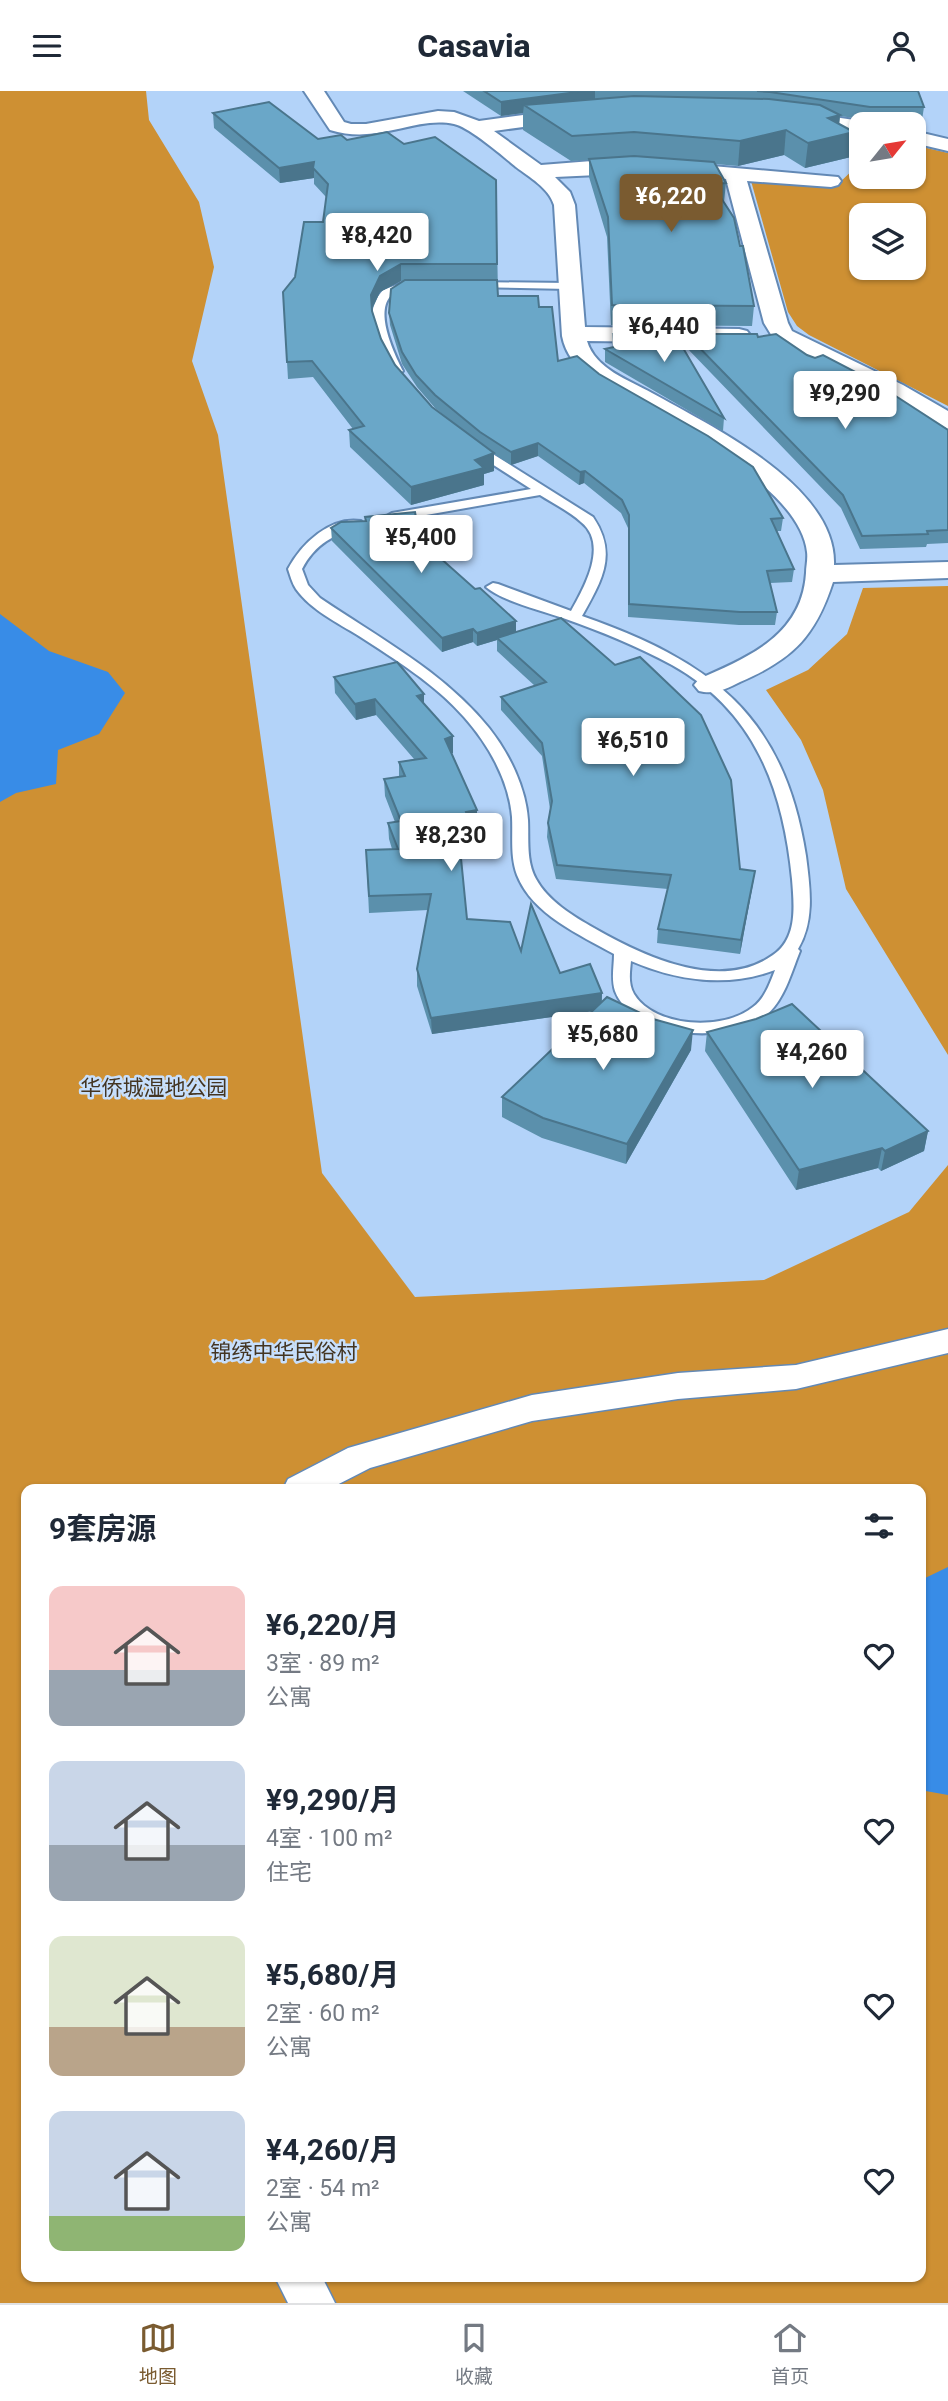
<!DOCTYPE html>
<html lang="zh">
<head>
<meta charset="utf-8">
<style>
  body { margin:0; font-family:Roboto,"Noto Sans SC",sans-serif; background:#f6f6f7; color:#1f2937; height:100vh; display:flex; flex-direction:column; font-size:26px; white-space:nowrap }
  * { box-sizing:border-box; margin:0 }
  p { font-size:23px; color:#747a83 }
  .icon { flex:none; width:38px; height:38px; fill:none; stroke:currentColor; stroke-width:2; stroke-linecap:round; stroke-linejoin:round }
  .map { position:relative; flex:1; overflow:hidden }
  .details { position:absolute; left:21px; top:1393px; width:905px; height:798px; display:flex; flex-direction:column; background:#fff; border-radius:14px; box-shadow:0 2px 5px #0004 }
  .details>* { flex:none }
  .needle { width:46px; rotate:60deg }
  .buttons { position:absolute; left:849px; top:21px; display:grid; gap:14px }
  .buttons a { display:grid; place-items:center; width:77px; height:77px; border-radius:14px; background:#fff; box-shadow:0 2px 5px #0004; font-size:35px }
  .price { position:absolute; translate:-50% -60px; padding:0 16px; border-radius:7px; background:#fff; color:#222; font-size:23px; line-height:46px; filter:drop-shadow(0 2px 4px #0008) }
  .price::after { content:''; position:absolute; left:50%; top:42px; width:21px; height:16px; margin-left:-10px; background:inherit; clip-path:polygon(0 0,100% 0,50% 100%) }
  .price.on { background:#7a5b30; color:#fff }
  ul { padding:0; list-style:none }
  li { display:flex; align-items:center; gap:21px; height:175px; padding:0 28px }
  li span { display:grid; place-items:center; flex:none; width:196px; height:140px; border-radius:14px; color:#555 }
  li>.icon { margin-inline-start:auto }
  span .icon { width:84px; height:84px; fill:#fffc; stroke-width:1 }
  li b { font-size:30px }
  h2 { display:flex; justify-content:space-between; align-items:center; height:84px; padding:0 28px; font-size:30px }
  header { display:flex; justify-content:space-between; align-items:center; height:91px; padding:0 28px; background:#fff; font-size:32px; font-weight:800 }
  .dock { display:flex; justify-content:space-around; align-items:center; height:98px; border-top:2px solid #e0e1e3; background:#fff; font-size:19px; color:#747a83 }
  .dock a { display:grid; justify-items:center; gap:4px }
  .dock .on { color:#7a5b30 }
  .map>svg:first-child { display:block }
  .green { fill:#ce9033; fill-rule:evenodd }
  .water { fill:#388ce7 }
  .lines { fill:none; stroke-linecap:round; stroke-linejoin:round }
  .service-casing { stroke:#6389b5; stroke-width:4 }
  .pedestrian-casing { stroke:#6389b5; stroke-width:3 }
  .minor-casing { stroke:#6389b5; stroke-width:4 }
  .service { fill:#fff; fill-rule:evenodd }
  .pedestrian { fill:#fff; fill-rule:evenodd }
  .minor { fill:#fff; fill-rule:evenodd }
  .wall { fill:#5b90ac; fill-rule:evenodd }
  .shaded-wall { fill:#4a758c }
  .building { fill:#6aa7c8; stroke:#4a758c; stroke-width:2 }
  .labels { text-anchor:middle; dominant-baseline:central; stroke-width:5; stroke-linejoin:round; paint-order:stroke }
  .park-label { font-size:21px; fill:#443522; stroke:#c7dffc }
</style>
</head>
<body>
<header><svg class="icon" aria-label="menu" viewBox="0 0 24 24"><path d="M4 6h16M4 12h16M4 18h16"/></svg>Casavia<svg class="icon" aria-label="person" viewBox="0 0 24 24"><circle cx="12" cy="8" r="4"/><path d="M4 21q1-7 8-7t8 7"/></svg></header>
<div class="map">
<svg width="948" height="2212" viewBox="0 0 948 2212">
  <rect width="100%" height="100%" fill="#b3d3f9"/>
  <g class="green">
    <path d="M0 0H146L149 29 199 111 214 176 192 270 218 344 322 1082 415 1206 764 1189 909 1121 948 1074V2212H0ZM26 1398H920V2186H26Z"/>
    <path d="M914 54 948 62V315L809 244 797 235 788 221 751 90 836 95 861 71V86H914ZM861 124H914V177H861Z"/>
    <path d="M948 495V964L846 798 823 699 801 649 766 599 808 579 847 543 863 497Z"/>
  </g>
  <g class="water">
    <path d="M0 523 49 560 108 581 125 602 99 643 58 659 56 693 16 702 0 711Z"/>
    <path d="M948 1476V1704L920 1699 921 1489Z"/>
  </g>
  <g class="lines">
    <g class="service-casing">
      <g id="service">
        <path d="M407 190H414L420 193C412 198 402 196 394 202 372 217 394 262 403 280L397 284C383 278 371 233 373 218 374 210 378 205 383 199Z"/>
        <path d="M472 191 569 192 575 195 569 198 468 196V192Z"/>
        <path d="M472 350 593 426C618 463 602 489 582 525 711 570 784 624 806 765 810 797 815 829 798 858L800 860C791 882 784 911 764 926 728 953 633 948 615 900 611 888 614 875 614 863 580 844 532 823 517 784 510 765 513 745 512 726 509 689 488 653 464 626 435 593 396 569 359 545 338 532 311 519 296 498 292 492 290 484 288 478 301 453 330 425 361 430V436C334 443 315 453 302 478L308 494 320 507C379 547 444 581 489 637 509 662 526 697 528 729 529 748 526 770 536 788 548 810 573 825 594 837 643 865 720 902 773 864 798 847 794 814 792 788 783 698 755 620 672 574 637 555 600 540 563 527 542 520 502 510 486 496L493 492 498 493 571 520C584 497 609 453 581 431 569 420 554 413 540 404L392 430 385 426 392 422 531 398 467 357V351ZM631 870C677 890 728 897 775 879 770 892 765 907 753 916 724 940 655 937 634 903 628 893 630 881 631 870Z"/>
      </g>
    </g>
    <g class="pedestrian-casing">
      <g id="pedestrian">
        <path d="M948 1238V1262L796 1298 678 1308 532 1330 370 1377 329 1398H283L288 1388 348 1357 532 1304 678 1282 796 1274Z"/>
        <path d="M275 2186H322L335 2212H288Z"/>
      </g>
    </g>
    <g class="minor-casing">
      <g id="minor">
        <path d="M304 0H324L344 31 351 33H366L438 20 454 21 479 30 576 17 583 19 586 23 583 27 576 29 494 40 541 74 592 70H641L648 72 651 76 648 80 641 82 555 86 570 101 575 114 585 236 739 238 747 240 751 245 747 250 739 252 587 250C595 278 629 289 652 302 711 335 837 395 834 474L948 471V487L833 491C815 546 793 568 740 591 726 598 714 604 699 600L694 594 699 588C748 566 802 545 806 482 806 475 808 468 807 461 800 398 683 340 633 312 604 295 569 281 562 245L554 114C549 97 529 86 516 76 503 65 469 36 454 33 414 25 379 54 330 39Z"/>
        <path d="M787 19 861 30 869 33H861V42L780 29 777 25 780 21Z"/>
        <path d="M914 40 948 48V60L914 52Z"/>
        <path d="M712 75 838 86 841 90 838 94 831 96 747 90 788 232 792 240 903 294 948 320V338L775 250 764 232 726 88 705 85 702 81 705 77Z"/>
      </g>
    </g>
    <use href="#service" class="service"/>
    <use href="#pedestrian" class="pedestrian"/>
    <use href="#minor" class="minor"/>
  </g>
  <g class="wall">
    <path d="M463 0H918L924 16 922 29H868L840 25 839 33 854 41 851 66 805 77 784 64 738 75 715 73 726 92 724 111 754 215 752 235 611 234 607 146 589 86V69L571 70 523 39V22L501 25Z"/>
    <path d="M213 22 318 48 404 53 496 89 498 205 539 216 558 270 783 427 781 440H777L794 478 792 491 770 492 777 521 775 534H739L628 526V437L621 422 584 392 579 394 538 365 511 374 494 363V380L484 383V394L411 414 350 356 349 339 353 338 313 286 288 288 283 201 295 186 323 131 326 106 314 93V87L280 92 214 37ZM401 190H403L389 222 390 234 402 273 417 296 435 317 456 334 432 316 395 274 381 248 372 219 380 201Z"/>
    <path d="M613 243H680L679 250 724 327 723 340 605 271V258L613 256Z"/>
    <path d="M686 243 758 246 807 264 948 339V452L927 453 926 456 860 458 841 417 685 255Z"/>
    <path d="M331 437 420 449 475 498 516 530V541L740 778 755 780 740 863 657 852 658 838 668 798 556 788 547 746 548 732 550 718 542 665 501 619V606L535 595 497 560V549L477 555 473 551 442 561 332 450Z"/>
    <path d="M334 586 424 613 453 662H452L477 735 472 736 475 761 461 763 467 828 560 882 602 902V911L691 959 626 1073 542 1047 502 1026V1006L593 920 432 943 417 895V878L428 819 369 822 366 759 392 758 389 748 388 732 395 731 385 705 384 688 399 686V671L414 668 376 624 356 629 335 602Z"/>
    <path d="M707 941 928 1040 924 1060 881 1080 878 1077 796 1099 705 960Z"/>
  </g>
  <g class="shaded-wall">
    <path d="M585 0H595V12L524 14 523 22 501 25V11Z"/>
    <path d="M840 24 838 45 854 41 851 66 805 77 808 52 828 27Z"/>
    <path d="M786 39 784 64 738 75 740 50Z"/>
    <path d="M314 71V87L280 92 279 77Z"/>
    <path d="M401 173V190L380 201 371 220V204L380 185Z"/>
    <path d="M538 352V365L511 374V361Z"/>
    <path d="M494 362V380L484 383V394L411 414V396L475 369Z"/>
    <path d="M585 380 584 392 579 394 580 381Z"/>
    <path d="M516 530V543L497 547V549L477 555V542Z"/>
    <path d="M473 538V551L442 561V547Z"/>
    <path d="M424 603V619L417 605Z"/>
    <path d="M375 608 376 624 356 629 355 613Z"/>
    <path d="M453 645V662L445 664V648Z"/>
    <path d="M477 719V735L466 737V721Z"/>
    <path d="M475 745V761L460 763 459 747Z"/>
    <path d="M755 780 753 793 740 863 741 849Z"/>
    <path d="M602 902 601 919 432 943 431 927Z"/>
    <path d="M693 939 691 959 626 1073 627 1053Z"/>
    <path d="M928 1040 924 1060 881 1080 885 1060Z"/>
    <path d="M882 1057 878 1077 796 1099 799 1079Z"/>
  </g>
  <g class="building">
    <path d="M484 0H585L501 11Z"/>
    <path d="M757 0H918L924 16H870L770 1Z"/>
    <path d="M634 5 769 8 820 14 840 24 828 27 854 41 808 52 786 39 740 50 634 41 572 45 524 14Z"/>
    <path d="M269 11 318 48 341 44 347 49 387 41 404 53 435 46 496 89 497 173H401L380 185 371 204 372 220 381 248 395 274 432 316 494 362 475 369 484 377 411 396 349 339 364 335 312 270 287 271 283 201 295 186 304 131H323L328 93 313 77 314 71 279 77 213 22Z"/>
    <path d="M634 65 714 71 726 92 712 93 734 127 740 155H743L754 215 612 214 608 126 589 68Z"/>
    <path d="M405 189H497L498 205H538L539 216H552L558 270 577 265 599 283 708 345 753 376 783 427 771 428 794 478 767 480 777 521H740L629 513V424L622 409 585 380 580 381 538 352 511 361 480 341 435 304 416 284 402 261 389 222 391 198Z"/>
    <path d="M613 243H680L676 245 724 327 605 258 614 256Z"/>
    <path d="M686 243H757L758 246 776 243 807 264 815 267 823 264 871 289 948 339V439L927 440 928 443 862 445 843 404Z"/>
    <path d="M415 421 420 449 475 498 480 497 516 530 477 542 473 538 442 547 331 437 341 431 366 430 365 426Z"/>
    <path d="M561 527 615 574 640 566 701 624 731 689 740 778 755 780 741 849 658 838 671 784 557 774 548 732 552 710 542 652 501 606 546 591 497 547Z"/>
    <path d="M397 571 424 603 417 605 453 645 445 648 477 719 466 721 475 745 459 747 467 828 510 831 521 860 531 813 560 882 590 873 602 902 431 927 417 878 431 803 369 805 366 759 398 758 388 732 401 730 384 688 405 685 399 671 426 667 375 608 355 613 334 586Z"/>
    <path d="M607 906 653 928 693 939 627 1053 543 1027 502 1006Z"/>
    <path d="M792 913 928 1040 885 1060 882 1057 799 1079 707 941 756 928Z"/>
  </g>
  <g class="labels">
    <g class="park-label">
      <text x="154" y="997">华侨城湿地公园</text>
      <text x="284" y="1261">锦绣中华民俗村</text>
    </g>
  </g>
</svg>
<div class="buttons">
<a><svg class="needle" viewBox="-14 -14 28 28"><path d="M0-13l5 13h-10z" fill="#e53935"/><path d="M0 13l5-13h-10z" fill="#747a83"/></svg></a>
<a><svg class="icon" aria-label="layers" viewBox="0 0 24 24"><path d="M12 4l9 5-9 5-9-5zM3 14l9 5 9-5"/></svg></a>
</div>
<b class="price on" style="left:671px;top:143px">¥6,220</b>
<b class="price" style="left:377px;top:182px">¥8,420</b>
<b class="price" style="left:664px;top:273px">¥6,440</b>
<b class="price" style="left:845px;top:340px">¥9,290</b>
<b class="price" style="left:421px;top:484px">¥5,400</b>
<b class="price" style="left:633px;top:687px">¥6,510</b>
<b class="price" style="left:451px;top:782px">¥8,230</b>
<b class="price" style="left:603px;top:981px">¥5,680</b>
<b class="price" style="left:812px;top:999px">¥4,260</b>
<section class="details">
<h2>9套房源<svg class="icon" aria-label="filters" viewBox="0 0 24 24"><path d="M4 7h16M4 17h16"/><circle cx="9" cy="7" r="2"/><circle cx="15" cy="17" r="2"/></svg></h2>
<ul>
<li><span style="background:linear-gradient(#f6c9c9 60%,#9aa5b1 0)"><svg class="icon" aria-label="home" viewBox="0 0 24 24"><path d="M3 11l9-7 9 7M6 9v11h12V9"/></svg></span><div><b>¥6,220/月</b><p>3室 · 89 m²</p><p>公寓</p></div><svg class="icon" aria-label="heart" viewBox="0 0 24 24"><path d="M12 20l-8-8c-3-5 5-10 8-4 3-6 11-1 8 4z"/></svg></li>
<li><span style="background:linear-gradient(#c9d6e8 60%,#9aa5b1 0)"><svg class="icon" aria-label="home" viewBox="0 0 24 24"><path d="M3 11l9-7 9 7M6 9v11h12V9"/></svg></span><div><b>¥9,290/月</b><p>4室 · 100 m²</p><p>住宅</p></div><svg class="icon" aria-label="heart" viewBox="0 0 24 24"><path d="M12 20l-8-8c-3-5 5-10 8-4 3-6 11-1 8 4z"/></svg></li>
<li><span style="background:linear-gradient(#dfe7d0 65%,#b9a48a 0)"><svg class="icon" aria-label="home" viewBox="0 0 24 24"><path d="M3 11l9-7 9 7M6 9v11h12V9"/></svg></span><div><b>¥5,680/月</b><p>2室 · 60 m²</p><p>公寓</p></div><svg class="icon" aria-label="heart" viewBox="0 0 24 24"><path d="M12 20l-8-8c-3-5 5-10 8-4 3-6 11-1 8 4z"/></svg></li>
<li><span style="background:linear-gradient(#c9d6e8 75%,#8fb573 0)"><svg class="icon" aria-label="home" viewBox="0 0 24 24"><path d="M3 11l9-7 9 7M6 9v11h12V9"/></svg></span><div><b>¥4,260/月</b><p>2室 · 54 m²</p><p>公寓</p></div><svg class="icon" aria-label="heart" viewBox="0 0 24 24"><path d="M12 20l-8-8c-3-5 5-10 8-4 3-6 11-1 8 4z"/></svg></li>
</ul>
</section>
</div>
<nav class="dock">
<a class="on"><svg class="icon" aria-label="map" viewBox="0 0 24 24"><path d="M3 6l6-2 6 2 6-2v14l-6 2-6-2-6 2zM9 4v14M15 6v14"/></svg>地图</a>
<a><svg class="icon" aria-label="saved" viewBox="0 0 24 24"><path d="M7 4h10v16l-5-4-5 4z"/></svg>收藏</a>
<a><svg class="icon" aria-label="home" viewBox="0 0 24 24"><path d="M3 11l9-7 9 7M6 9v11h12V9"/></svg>首页</a>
</nav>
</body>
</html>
